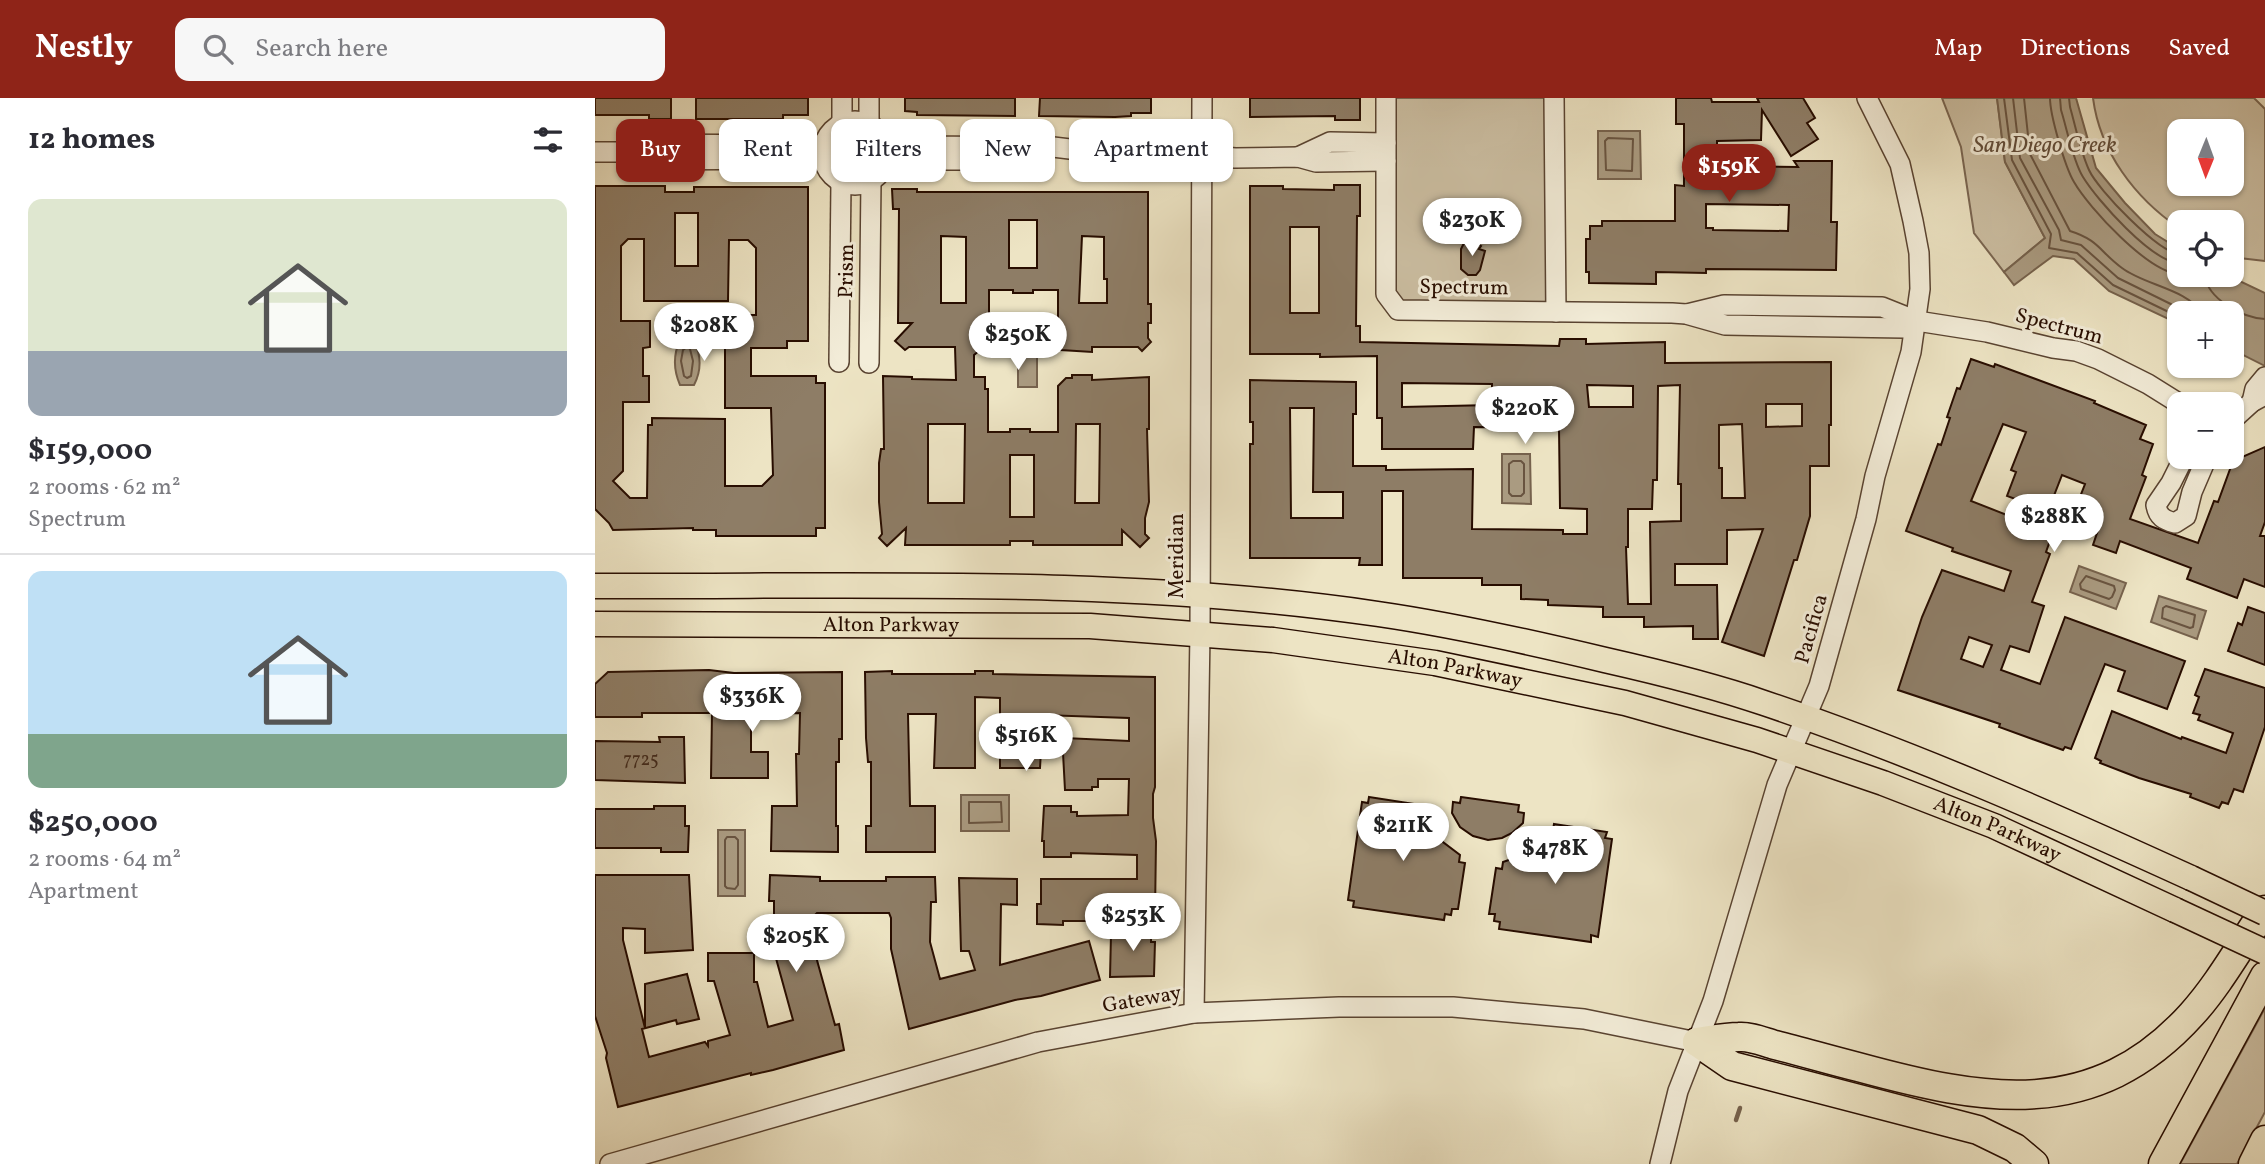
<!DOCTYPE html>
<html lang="en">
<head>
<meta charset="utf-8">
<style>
  body { margin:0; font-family:Vollkorn,serif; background:#f7f7f7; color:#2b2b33; height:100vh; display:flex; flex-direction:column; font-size:26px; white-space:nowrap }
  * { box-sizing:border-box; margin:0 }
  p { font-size:23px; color:#7c7c81 }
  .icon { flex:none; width:38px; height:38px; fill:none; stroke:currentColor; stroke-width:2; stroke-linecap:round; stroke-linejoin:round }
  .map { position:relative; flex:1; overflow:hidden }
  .sheet { display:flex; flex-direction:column; background:#fff; width:595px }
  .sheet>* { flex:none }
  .top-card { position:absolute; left:21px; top:21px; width:665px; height:63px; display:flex; gap:14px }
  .needle { width:46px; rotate:181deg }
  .controls { position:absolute; left:1572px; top:21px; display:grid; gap:14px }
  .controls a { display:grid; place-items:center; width:77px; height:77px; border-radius:14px; background:#fff; box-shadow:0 2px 5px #0004; font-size:35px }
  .price { position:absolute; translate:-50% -60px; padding:0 16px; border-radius:24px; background:#fff; color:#222; font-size:23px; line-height:46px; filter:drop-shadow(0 2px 4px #0008) }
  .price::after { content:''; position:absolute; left:50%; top:42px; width:21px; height:16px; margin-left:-10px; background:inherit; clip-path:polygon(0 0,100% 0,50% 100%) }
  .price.on { background:#8f2418; color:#fff }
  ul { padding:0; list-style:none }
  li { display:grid; align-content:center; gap:14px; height:371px; padding:0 28px }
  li+li { border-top:2px solid #e1e1e2 }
  li span { display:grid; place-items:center; height:217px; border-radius:14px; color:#555 }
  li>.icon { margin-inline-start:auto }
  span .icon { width:126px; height:126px; fill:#fffc; stroke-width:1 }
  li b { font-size:30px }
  h2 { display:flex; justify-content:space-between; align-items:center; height:84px; padding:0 28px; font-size:30px }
  .tag { padding:0 24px; border-radius:14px; background:#fff; box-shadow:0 2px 5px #0004; font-size:24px; line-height:63px }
  .tag.on { background:#8f2418; color:#fff }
  header { display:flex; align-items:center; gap:42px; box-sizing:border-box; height:98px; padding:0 35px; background:#8f2418; color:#fff }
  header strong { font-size:33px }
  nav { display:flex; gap:38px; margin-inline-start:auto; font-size:24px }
  .search { width:490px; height:63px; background:#f7f7f7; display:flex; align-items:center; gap:18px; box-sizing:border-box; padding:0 24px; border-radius:14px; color:#7c7c81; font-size:26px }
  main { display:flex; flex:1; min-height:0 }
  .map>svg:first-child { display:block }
  .green { fill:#ccbfa3; stroke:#7a6652; stroke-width:2; fill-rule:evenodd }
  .water { fill:#aa9b81; stroke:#76624d; stroke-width:2 }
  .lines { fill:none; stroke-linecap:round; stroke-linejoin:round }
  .shore { stroke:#695440; stroke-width:2 }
  .stream { stroke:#76624d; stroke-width:4.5 }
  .building { fill:#8e7d66; stroke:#280d00; stroke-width:2; fill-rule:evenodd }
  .minor-casing { stroke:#594331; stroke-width:22 }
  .major-casing { stroke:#280d00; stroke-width:27 }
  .highway-casing { stroke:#280d00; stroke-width:31 }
  .minor { stroke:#f3edd9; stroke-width:19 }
  .major { stroke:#ede4c4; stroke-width:24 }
  .highway { stroke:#ede4c4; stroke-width:28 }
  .major-bridge-casing { stroke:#280d00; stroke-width:27; stroke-linecap:butt }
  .major-bridge { stroke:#ede4c4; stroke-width:24 }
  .labels { text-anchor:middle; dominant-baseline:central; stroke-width:6; stroke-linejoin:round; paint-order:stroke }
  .number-label { font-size:18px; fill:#42291a }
  .street-label { font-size:21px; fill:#280d00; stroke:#f3edd9 }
  .water-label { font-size:23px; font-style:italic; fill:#624d3a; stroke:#f3edd9 }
</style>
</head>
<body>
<header>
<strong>Nestly</strong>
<div class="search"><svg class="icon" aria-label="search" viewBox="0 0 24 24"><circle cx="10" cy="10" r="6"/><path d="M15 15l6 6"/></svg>Search here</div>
<nav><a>Map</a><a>Directions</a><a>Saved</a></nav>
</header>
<main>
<section class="sheet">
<h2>12 homes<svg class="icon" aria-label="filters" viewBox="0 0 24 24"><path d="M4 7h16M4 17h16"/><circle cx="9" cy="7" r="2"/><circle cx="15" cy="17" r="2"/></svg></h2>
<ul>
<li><span style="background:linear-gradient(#dfe7d0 70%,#9aa5b1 0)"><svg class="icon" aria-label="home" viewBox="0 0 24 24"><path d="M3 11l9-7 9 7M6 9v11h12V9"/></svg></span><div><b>$159,000</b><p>2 rooms · 62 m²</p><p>Spectrum</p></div></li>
<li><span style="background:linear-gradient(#bfe0f5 75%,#7fa58c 0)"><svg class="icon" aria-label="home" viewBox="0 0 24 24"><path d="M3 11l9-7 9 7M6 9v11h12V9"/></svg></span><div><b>$250,000</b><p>2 rooms · 64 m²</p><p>Apartment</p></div></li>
</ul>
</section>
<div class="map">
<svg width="1670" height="1066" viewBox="0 0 1670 1066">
  <rect width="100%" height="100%" fill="#ede4c4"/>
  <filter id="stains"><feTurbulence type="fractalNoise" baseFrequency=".00286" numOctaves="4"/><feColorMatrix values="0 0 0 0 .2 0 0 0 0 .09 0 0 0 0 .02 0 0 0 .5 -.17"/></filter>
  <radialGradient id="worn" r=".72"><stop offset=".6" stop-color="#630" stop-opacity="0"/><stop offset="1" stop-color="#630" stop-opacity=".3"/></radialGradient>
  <g class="green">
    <path d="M791 0H959L961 214 803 212 791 196Z"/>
    <path d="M1347 0H1402L1410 64 1450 140 1409 174 1379 135 1366 49Z"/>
    <path d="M1498 0H1659L1670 11V163L1636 159V124H1584V130C1540 100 1505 54 1498 0ZM1584 33H1636V86H1584Z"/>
    <circle cx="259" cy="55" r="23"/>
    <path d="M1670 910V1014L1642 1066H1585Z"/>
  </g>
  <g class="water">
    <path d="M1402 0H1481L1501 70 1530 105 1560 136 1584 151V177H1632L1670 195V268L1636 251V215H1584V226L1514 193 1479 161 1458 158 1419 187 1409 174 1450 140 1410 64Z"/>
    <path d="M1003 33H1045L1046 81H1003Z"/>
    <rect x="423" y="238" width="19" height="51"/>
    <path d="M85 242H99C106 257 107 272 99 287H85C78 271 78 257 85 242Z"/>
    <path d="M907 356H935L936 406 907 405Z"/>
    <path d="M1484 468 1531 485 1521 511 1475 494Z"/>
    <path d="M1564 498 1611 513 1602 541 1556 524Z"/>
    <rect x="366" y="697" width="48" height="36"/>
    <rect x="123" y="732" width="27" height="66"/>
  </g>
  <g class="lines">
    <g class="shore">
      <path d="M1409 0 1417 62 1456 136 1454 150 1482 155 1518 187 1584 219"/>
      <path d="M1418 0 1425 60 1464 132 1466 142 1486 147 1523 180 1594 215"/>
      <path d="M1429 0 1435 56 1475 133C1504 142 1505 154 1527 170 1549 187 1592 191 1607 215"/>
      <path d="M1455 0C1455 17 1470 69 1479 84 1494 110 1553 174 1584 176"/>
      <path d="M1465 0 1466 12C1472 31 1478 63 1488 79 1502 102 1557 164 1584 165"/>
      <path d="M1474 0 1475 9C1481 30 1485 52 1494 72 1503 92 1563 154 1584 156"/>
      <path d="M1013 40 1038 41 1037 73 1011 72 1010 43Z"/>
      <path d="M1610 177C1612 201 1648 220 1670 221"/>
      <path d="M92 249 95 251 98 263 96 278 92 280 89 278 86 263 88 252Z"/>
      <path d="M918 363H926L929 366V395L926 398H917L914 395V366Z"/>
      <path d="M1491 478 1519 488 1520 492 1517 499 1514 501 1486 491 1485 486Z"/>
      <path d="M1571 508 1600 517 1598 529 1595 530 1567 520 1568 510Z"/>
      <path d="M374 704H406L407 724 374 725Z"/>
      <path d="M132 739H140L143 742V787L140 791 132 790 130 788V742Z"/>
    </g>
    <path class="stream" d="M1141 1022 1145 1010"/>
  </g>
  <g class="building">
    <path d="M0 0H76V21H54V17H0Z"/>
    <path d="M101 0H213V17H188V21H101Z"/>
    <path d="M310 0H420V18L322 17V14L310 13Z"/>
    <path d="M445 0H556V15H536V18L520 19 444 18Z"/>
    <path d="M655 0H765V22H740V18L655 19Z"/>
    <path d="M1081 0H1116L1117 4H1164L1162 0H1208L1220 20 1212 25 1223 41 1196 58 1167 12 1166 42 1122 43V68L1203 69 1199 63H1237L1236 124H1242L1241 172 1111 171V175L1061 174V186L994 185V174H991V141H995V128H1007V123H1080V87L1089 88V26H1081ZM1111 106 1194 107 1193 133 1118 132V130H1111Z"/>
    <path d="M739 87H765V118H762L761 228H765V244L964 248 965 241H991V246L1070 244V265L1236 264V327H1234V368H1215V418L1202 462H1199L1169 558 1127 544 1168 431 1132 432V466H1080V487H1122L1123 541H1098V528L1049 529V519H1008V509L953 507V502L926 501V487H887V480H808V393H787V467H764L765 460H655V346H658V324H655V282L761 284V316H758V368H791V372L878 371 877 431 968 432V436H992V411L965 410 964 330 879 329 878 351H787V320H782V258L725 259V256H655V88H688V91L739 92ZM695 129H724V215H695ZM807 285 897 286V307L807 309ZM992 287 1038 288V309H994ZM1085 287 1083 386H1086V423L1055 424 1056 506H1033L1031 449H1033V411H1057L1058 382H1062L1063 288ZM1171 306H1207V328L1171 329ZM695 310H719L718 394H748V420H696ZM1147 326 1150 400H1127V370H1124V327Z"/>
    <path d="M0 88H70V94H99V89H213V243H192V250H156V278H221V285H230V430H221V438H121V432H98V430L18 432 14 425 0 411ZM80 115H103V168H80ZM33 141H49V203H133L134 142H153L161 150V217H130V310H176L178 377 167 388H130V321L57 320V327H53L52 400H35L18 383 28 373V304H54V278H48V250L55 249V223H26V148Z"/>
    <path d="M297 91H322V94H553V206H556V225H553V240L556 244 547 253 543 249H497V254L466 252V240H463V192H438V195H418V192H394V239L391 240V247L379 257V279H390V291H393V334H415V331H435V334H463V288L471 280H477V277H497V282L554 279V331H552L554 404 550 420V436L554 440 545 449 527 432V447H438V443H415V447H310L311 430 292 448 284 440 287 436 284 404V365L286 351H289L288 278 317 279V281L361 282 360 249H314L310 252 300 243 317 225H303L304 111H298ZM414 122H442V170H414ZM346 138 371 139V205H346ZM487 138 509 139V181H512V205H484ZM333 326H370L369 405H333ZM481 326H505L504 405H480ZM415 357H439V419H415Z"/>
    <path d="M869 145H881L886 148 884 151 890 153 885 172 881 177H873L866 171V151Z"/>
    <path d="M1376 261 1399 269 1400 266 1500 303 1499 305 1551 327 1545 341 1558 346 1547 377 1551 379 1535 421 1603 445 1619 403 1623 404 1638 363 1670 349V424L1665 438H1670V489L1649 481 1642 500 1592 481 1596 470 1525 443 1521 455 1498 447 1503 432 1476 422 1490 386 1467 377 1453 413 1412 398 1421 374 1416 372 1431 334 1408 326 1376 403 1412 417 1411 420 1457 437 1451 454 1455 456 1437 504 1449 508 1434 554 1415 548 1406 572 1445 586 1470 519 1590 563 1572 611 1523 593 1530 573 1510 566 1476 651 1470 649 1468 652 1404 629 1405 626 1303 592 1327 519 1347 472 1409 493 1416 473 1357 453 1358 450 1311 433 1343 346 1346 347 1355 320 1352 319 1362 290 1365 291ZM1374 539 1397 547 1388 569 1366 561Z"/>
    <path d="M1653 509 1670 515V567L1633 553 1643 525 1647 527Z"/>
    <path d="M1610 571 1670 590V629L1648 694 1639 691 1633 706 1627 704 1624 710 1595 699 1596 696 1544 680 1505 665 1506 663 1500 660 1517 613 1586 641 1587 639 1631 655 1638 635 1603 622 1605 617 1598 615 1604 599 1600 597Z"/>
    <path d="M114 572 139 575 247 574V641H244V664H241V728H243V754L176 753 177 708H202L201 656H204L205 615 156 616V654H173V680H116L117 615H47V619H0V586L13 574Z"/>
    <path d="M297 573V576H380V573H398V576L560 579V689L558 696V720L561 743 560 816H556V823H468V827L442 826V806H446V781H542V757L476 755V759H449V743H447L449 708H476V714H482V718L533 717 534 681H503V689H497V692H470L468 655 470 640 534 643V620L448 617 445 670H405V600L380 599V670H339L341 616H313L315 708H340V754H271V728H276V664H273L271 640 270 574Z"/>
    <path d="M64 639H89L90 685 0 682V643L65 644Z"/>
    <path d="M774 699 826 707 825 713 832 714 837 728 844 741 865 757 864 764 870 765 863 811H857L856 817 850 816 849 822 758 809 759 803 753 802 767 704 773 705Z"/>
    <path d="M866 699 924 707 923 714 929 715 928 725 917 735 907 740 893 742 878 738 865 729 857 715 858 704 865 705Z"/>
    <path d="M59 708H90V728H94L93 754H66V750H0V711H59Z"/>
    <path d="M959 726 1012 734 1010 740 1017 741 1003 839 996 837V844L904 831 905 824 899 823 900 816H894L901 770 907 771 908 764 925 758 940 748 952 731 958 732Z"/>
    <path d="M0 777H94L98 852 50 855V831L28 830V842L50 930V886L92 876 104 921 82 926 81 922 47 931 54 959 110 944 113 948V943L135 937 119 883H113V855H159V884H162L173 929 198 922 179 853V803H174L175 777 225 779V783H291V779H340L341 804H336L335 844 345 881 380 872 374 853H366L364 780 422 781V807L406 806 405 867 494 843 505 882 446 898 420 902 314 931 296 851V820L294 815H222L220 817V855L240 927 244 926 249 952 178 972 156 977V975L23 1009 11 960 12 955 0 918Z"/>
    <path d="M556 826V844H560L559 878 515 879 516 837Z"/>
  </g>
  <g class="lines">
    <g class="minor-casing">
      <g id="minor">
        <path d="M274 0V26"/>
        <path d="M791 0V196L803 212 1077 215 1091 216 1130 227 1309 230 1322 223"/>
        <path d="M959 0 961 214"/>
        <circle cx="260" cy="55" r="32"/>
        <path d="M247 25V0"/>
        <path d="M287 38 324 48 458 49 500 54H576L640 60 703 59 721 64 791 63"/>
        <path d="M0 54H24L40 46 229 47"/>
        <path d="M24 54 37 62 229 61"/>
        <path d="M703 59 735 44 791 45"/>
        <path d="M287 73 324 62H402"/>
        <path d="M1092 216 1129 207 1287 209 1322 223 1392 234 1458 250 1481 253 1503 261 1553 286 1585 306"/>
        <path d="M244 264 246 84"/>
        <path d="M274 265 276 82"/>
        <path d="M1657 304 1660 291 1670 279"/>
        <path d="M1636 323 1657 304 1670 297"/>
        <path d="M1589 359 1576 385 1561 407C1563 419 1569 422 1580 425L1591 418 1597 394 1612 359"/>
        <path d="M599 915 605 535 607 0"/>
        <path d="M15 1066 443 944 599 915 744 909H858L989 921 1102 944"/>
        <path d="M1065 1066 1083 993 1118 903 1182 687 1224 588 1271 421 1280 378 1316 254 1325 191 1324 155 1318 123 1305 66 1272 0"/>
      </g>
    </g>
    <g class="major-casing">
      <g id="major">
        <path d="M0 488C261 489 524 478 783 516 859 527 935 544 1010 562 1063 574 1117 587 1169 605 1315 654 1456 716 1596 780"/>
        <path id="s1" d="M0 526 495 528 678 542 840 565 1030 605 1162 642 1288 685 1399 728 1580 812"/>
      </g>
    </g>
    <g class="highway-casing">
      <g id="highway">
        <path d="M1102 944C1116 942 1130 939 1144 939 1156 938 1169 944 1180 947 1208 954 1235 962 1263 969 1388 1003 1499 1025 1597 916 1625 885 1646 846 1670 812"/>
        <path d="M1102 944 1137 968 1383 1032 1420 1050 1439 1066"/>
        <path d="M1568 1066 1670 878"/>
        <path d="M1658 1066 1670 1042"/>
      </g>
    </g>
    <use href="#minor" class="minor"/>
    <use href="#major" class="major"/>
    <use href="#highway" class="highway"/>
    <g class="major-bridge-casing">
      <g id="major-bridge">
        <path d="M1596 780 1670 815"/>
        <path d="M1580 812 1670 854"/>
      </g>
    </g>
    <use href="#major-bridge" class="major-bridge"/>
  </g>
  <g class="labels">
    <g class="number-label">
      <text x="46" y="662">7725</text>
    </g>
    <g class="street-label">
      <text transform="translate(252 173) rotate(-89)">Prism</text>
      <text transform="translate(869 190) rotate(1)">Spectrum</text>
      <text transform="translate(1464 229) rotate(15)">Spectrum</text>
      <text transform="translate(582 458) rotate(-90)">Meridian</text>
      <text stroke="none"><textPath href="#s1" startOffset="296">Alton Parkway</textPath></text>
      <text transform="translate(1217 531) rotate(-74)">Pacifica</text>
      <text stroke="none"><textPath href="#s1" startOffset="863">Alton Parkway</textPath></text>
      <text stroke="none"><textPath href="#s1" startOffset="1430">Alton Parkway</textPath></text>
      <text transform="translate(547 902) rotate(-10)">Gateway</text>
    </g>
    <g class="water-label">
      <text x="1450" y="48">San Diego Creek</text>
    </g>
  </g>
  <rect width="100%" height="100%" filter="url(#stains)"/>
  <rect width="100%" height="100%" fill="url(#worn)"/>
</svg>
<div class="controls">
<a><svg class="needle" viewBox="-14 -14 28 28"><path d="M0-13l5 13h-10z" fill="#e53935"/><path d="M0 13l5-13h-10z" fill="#7c7c81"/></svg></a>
<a><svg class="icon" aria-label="locate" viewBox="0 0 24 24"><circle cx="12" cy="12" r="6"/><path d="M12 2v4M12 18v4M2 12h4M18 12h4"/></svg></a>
<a>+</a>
<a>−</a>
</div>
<b class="price on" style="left:1134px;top:106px">$159K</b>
<b class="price" style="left:877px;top:160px">$230K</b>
<b class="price" style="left:109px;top:265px">$208K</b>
<b class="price" style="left:423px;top:274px">$250K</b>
<b class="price" style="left:930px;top:348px">$220K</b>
<b class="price" style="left:1459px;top:456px">$288K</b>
<b class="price" style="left:157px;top:636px">$336K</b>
<b class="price" style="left:431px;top:675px">$516K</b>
<b class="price" style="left:808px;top:765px">$211K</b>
<b class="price" style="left:960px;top:788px">$478K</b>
<b class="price" style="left:538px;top:855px">$253K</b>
<b class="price" style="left:201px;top:876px">$205K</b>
<div class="top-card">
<a class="tag on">Buy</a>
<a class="tag">Rent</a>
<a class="tag">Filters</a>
<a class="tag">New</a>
<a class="tag">Apartment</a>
</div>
</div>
</main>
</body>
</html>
